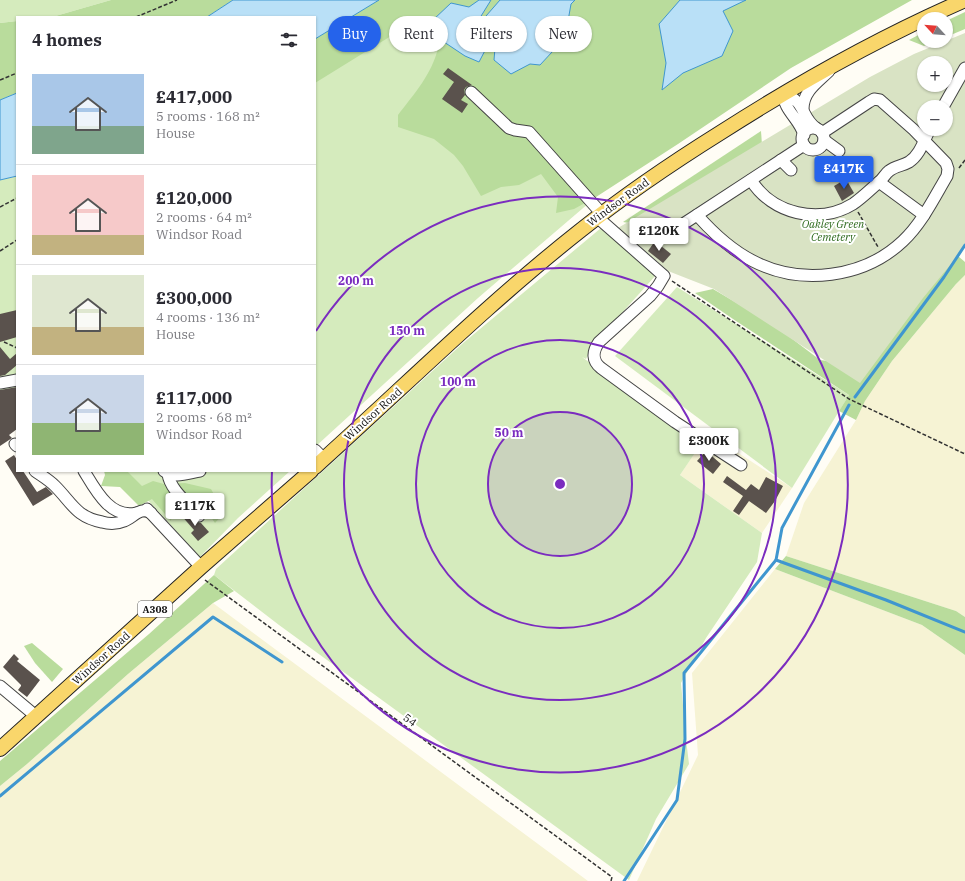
<!DOCTYPE html>
<html lang="en">
<head>
<meta charset="utf-8">
<style>
  body { margin:0; font-family:"IBM Plex Serif",serif; background:#f2f2f3; color:#2b2b33; height:100vh; display:flex; flex-direction:column; font-size:15px; white-space:nowrap }
  * { box-sizing:border-box; margin:0 }
  p { font-size:13px; color:#7c7c81 }
  .icon { flex:none; width:22px; height:22px; fill:none; stroke:currentColor; stroke-width:2; stroke-linecap:round; stroke-linejoin:round }
  .map { position:relative; flex:1; overflow:hidden }
  .sheet { position:absolute; left:16px; top:16px; width:300px; height:456px; display:flex; flex-direction:column; background:#fff; border-radius:0px; box-shadow:0 1px 3px #0004 }
  .sheet>* { flex:none }
  .hud { position:absolute; left:328px; top:16px; width:380px; height:36px; display:flex; gap:8px }
  .needle { width:26px; rotate:296deg }
  .buttons { position:absolute; left:917px; top:12px; display:grid; gap:8px }
  .buttons a { display:grid; place-items:center; width:36px; height:36px; border-radius:50%; background:#fff; box-shadow:0 1px 3px #0004; font-size:20px }
  .price { position:absolute; translate:-50% -34px; padding:0 9px; border-radius:4px; background:#fff; color:#222; font-size:13px; line-height:26px; filter:drop-shadow(0 1px 2px #0008) }
  .price::after { content:''; position:absolute; left:50%; top:24px; width:12px; height:9px; margin-left:-6px; background:inherit; clip-path:polygon(0 0,100% 0,50% 100%) }
  .price.selected { background:#2563eb; color:#fff }
  ul { padding:0; list-style:none }
  li { display:flex; align-items:center; gap:12px; height:100px; padding:0 16px }
  li+li { border-top:1px solid #e1e1e2 }
  li span { display:grid; place-items:center; flex:none; width:112px; height:80px; border-radius:0px; color:#555 }
  li>.icon { margin-inline-start:auto }
  span .icon { width:48px; height:48px; fill:#fffc; stroke-width:1 }
  li b { font-size:17px }
  h2 { display:flex; justify-content:space-between; align-items:center; height:48px; padding:0 16px; font-size:17px }
  .tag { padding:0 14px; border-radius:18px; background:#fff; box-shadow:0 1px 3px #0004; font-size:14px; line-height:36px }
  .tag.selected { background:#2563eb; color:#fff }
  .map>svg:first-child { display:block }
  .farmland { fill:#f6f3d4 }
  .green { fill:#d5ebbd }
  .forest { fill:#b9dc9c }
  .cemetery { fill:#d9e3c4; fill-rule:evenodd }
  .water { fill:#b9e0f7; stroke:#3f96cf }
  .lines { fill:none; stroke-linecap:round; stroke-linejoin:round }
  .stream { stroke:#3f96cf; stroke-width:3 }
  .building { fill:#5a524d }
  .minor-casing { stroke:#444; stroke-width:13 }
  .major-casing { stroke:#222; stroke-width:16 }
  .path { stroke:#333; stroke-width:1.5; stroke-dasharray:4 2; stroke-linecap:butt }
  .minor { stroke:#fff; stroke-width:11 }
  .major { stroke:#f9d66b; stroke-width:14 }
  .ring { fill:none; stroke:#7b2cbf; stroke-width:2 }
  .labels { text-anchor:middle; dominant-baseline:central; stroke-width:4; stroke-linejoin:round; paint-order:stroke }
  .shield { fill:#fff; stroke:#585858; stroke-width:1 }
  .shield-label { font-size:10px; font-weight:bold; fill:#111 }
  .street-label { font-size:11px; fill:#111; stroke:#fff }
  .park-label { font-size:11px; font-style:italic; fill:#2f6b1f; stroke:#fff }
  .centre { fill:#7b2cbf; stroke:#fff; stroke-width:2 }
  .ring-label { font-size:12px; text-anchor:middle; font-weight:bold; fill:#7b2cbf; stroke:#fff; stroke-width:4; stroke-linejoin:round; paint-order:stroke }
</style>
</head>
<body>
<div class="map">
<svg width="965" height="881" viewBox="0 0 965 881">
  <rect width="100%" height="100%" fill="#fffdf5"/>
  <g class="farmland">
    <path d="M965 275V617L956 611 786 556 804 503 856 420 865 401 892 361 956 284Z"/>
    <path d="M708 433 792 488 762 533 680 475Z"/>
    <path d="M775 569 922 625 965 655V881H637L698 755 692 673Z"/>
    <path d="M213 603 588 881H0V786L27 764 128 674Z"/>
  </g>
  <g class="green">
    <path d="M0 0H111L52 17H17V21L0 23Z"/>
    <path d="M379 0H390L596 197 478 298 315 447V39Z"/>
    <path d="M17 176V417L0 429V180Z"/>
    <path d="M601 228 656 275 593 345 586 359 582 357 701 444 680 475 762 533 757 562 706 638 681 683 686 739 689 764 656 819 629 880 279 625 214 575 216 569 462 344Z"/>
    <path d="M677 287 849 395 792 488 615 356Z"/>
    <path d="M109 471H290L238 518 200 557 145 497Z"/>
  </g>
  <g class="forest">
    <path d="M111 0H233L207 17H52Z"/>
    <path d="M379 0H912L791 68 678 144 596 197 574 209 556 213 558 197 541 174 519 185 501 187 481 196 463 166 454 155 434 139 398 127V115C414 94 432 74 438 48L429 46 408 34 391 36 315 83V39Z"/>
    <path d="M965 12V29L946 37V21Z"/>
    <path d="M17 21V93L0 100V23Z"/>
    <path d="M924 32V41H936L924 46 909 40Z"/>
    <path d="M761 131 763 159 646 226 623 222Z"/>
    <path d="M945 245 965 262V275L956 284 892 361 865 401 856 420 839 411 849 395 736 321 695 293 713 289 774 325 820 360 843 363Z"/>
    <path d="M104 471H127L142 486 153 481 164 484 185 483 211 489 224 513 215 523 199 500 174 501 171 521 152 499 139 506 120 487 101 486 105 475Z"/>
    <path d="M786 556 956 611 965 617V655L922 625 775 569Z"/>
    <path d="M214 575 234 591 213 603 128 674 27 764 0 786V761L149 634Z"/>
    <path d="M32 643 63 669 52 682 35 663 24 646Z"/>
  </g>
  <path class="cemetery" d="M965 33V247L923 298 860 383 714 289 668 271 618 228 870 77 914 54ZM924 63H946V85H924ZM924 107H946V129H924Z"/>
  <g class="water">
    <path d="M233 0H379L315 39V17H207Z"/>
    <path d="M479 0H491L478 21 491 39 479 62 465 56 435 36 433 20 451 3 469 7Z"/>
    <path d="M500 0H575L571 4 565 38 540 65 530 64 511 74 494 60 496 36 486 16Z"/>
    <path d="M680 0H746L723 11 733 31 722 56 683 73 662 90 666 63 659 24Z"/>
    <path d="M17 93V176L0 180V100Z"/>
  </g>
  <g class="lines">
    <g class="stream">
      <path d="M855 397 944 277 965 245"/>
      <path d="M849 405 782 528 776 560 886 600 965 632"/>
      <path d="M0 796 213 617 282 662"/>
      <path d="M624 881 677 800 685 739 684 673 776 560"/>
    </g>
  </g>
  <g class="building">
    <path d="M448 68 472 85 466 87 464 90 465 95 461 100 468 104 462 113 442 99 454 82 443 74Z"/>
    <path d="M846 179 854 193 842 201 834 186Z"/>
    <path d="M655 241 671 254 663 263 648 251Z"/>
    <path d="M17 310V337L0 342V314Z"/>
    <path d="M0 347 10 359 17 353V365L5 375 0 376Z"/>
    <path d="M17 387V429L9 435 12 438 0 446V390Z"/>
    <path d="M706 451 721 464 713 474 697 461Z"/>
    <path d="M14 455 17 460V471H23L37 492 46 487 53 494 33 506 5 461Z"/>
    <path d="M727 476 746 490 751 484 759 490 766 477 783 486 775 501 766 513 749 501 739 515 733 511 743 496 723 482Z"/>
    <path d="M184 510 194 521 201 523 209 532 198 541 191 533 194 530 180 514Z"/>
    <path d="M14 654 19 659 17 661 40 680 27 697 18 690 21 686V685L3 667Z"/>
  </g>
  <g class="lines">
    <g class="minor-casing">
      <g id="minor">
        <path d="M471 92 509 128 515 130 529 132 602 214"/>
        <path d="M943 107 965 68"/>
        <path d="M803 109C803 91 818 82 829 71"/>
        <circle cx="813" cy="139" r="11"/>
        <path d="M804 135C800 119 783 110 784 94 806 101 801 118 816 128"/>
        <path d="M824 140 839 151"/>
        <path d="M781 160 791 170"/>
        <path d="M751 180C772 214 819 225 853 204 862 198 871 189 879 182 883 179 885 174 889 171 895 166 902 166 909 162 920 155 924 140 930 129"/>
        <path d="M879 182 924 215"/>
        <path d="M697 215C713 233 731 250 753 261 801 286 864 278 903 241 922 223 934 198 947 176L948 169 946 163 914 130 880 100 874 99 869 102 822 133"/>
        <path d="M597 217 664 276 658 286 650 296 599 342C592 352 592 361 601 368L675 422 741 465"/>
        <path d="M677 228 804 145"/>
        <path d="M0 383 17 380"/>
        <path d="M15 444 17 446"/>
        <path d="M315 450 324 459"/>
        <path d="M35 471C42 476 49 480 55 486 72 503 76 517 102 522 109 524 117 524 124 521 133 518 140 506 151 513"/>
        <path d="M84 471C95 489 110 519 136 513"/>
        <path d="M164 471C174 479 188 473 200 471"/>
        <path d="M168 474C170 490 189 504 199 516"/>
        <path d="M147 509 201 567"/>
        <path d="M0 686 37 717"/>
      </g>
    </g>
    <g class="major-casing">
      <g id="major">
        <path d="M315 467C403 388 487 304 581 230 625 195 672 163 720 133 798 83 880 37 965 0"/>
        <path d="M0 749 201 567 311 471"/>
      </g>
    </g>
    <g class="path">
      <path d="M136 17 177 0"/>
      <path d="M0 80 17 73"/>
      <path d="M959 168 965 160"/>
      <path d="M0 207 17 198"/>
      <path d="M858 212 878 247"/>
      <path d="M0 251 17 240"/>
      <path d="M672 281 849 399 965 454"/>
      <path d="M4 342 17 348"/>
      <path d="M205 580 612 877 611 881"/>
    </g>
    <use href="#minor" class="minor"/>
    <use href="#major" class="major"/>
  </g>
  <circle cx="560" cy="484" r="72" fill="#7b2cbf" fill-opacity=".12"/>
  <g class="ring">
    <circle cx="560" cy="484" r="72"/>
    <circle cx="560" cy="484" r="144"/>
    <circle cx="560" cy="484" r="216"/>
    <path d="M316 331A288 288 0 1 1 272 471"/>
  </g>
  <g class="labels">
    <rect class="shield" x="138" y="601" width="34" height="16" rx="3"/>
    <g class="shield-label">
      <text x="155" y="609">A308</text>
    </g>
    <g class="street-label">
      <text transform="translate(618 202) rotate(-36)">Windsor Road</text>
      <text transform="translate(373 414) rotate(-42)">Windsor Road</text>
      <text transform="translate(101 658) rotate(-42)">Windsor Road</text>
      <text transform="translate(410 720) rotate(36)">54</text>
    </g>
    <g class="park-label">
      <text x="833" y="224">Oakley Green<tspan x="833" dy="13">Cemetery</tspan></text>
    </g>
  </g>
  <circle cx="560" cy="484" r="6" class="centre"/>
  <g class="ring-label">
    <text x="356" y="285">200 m</text>
    <text x="407" y="335">150 m</text>
    <text x="458" y="386">100 m</text>
    <text x="509" y="437">50 m</text>
  </g>
</svg>
<div class="buttons">
<a><svg class="needle" viewBox="-14 -14 28 28"><path d="M0-13l5 13h-10z" fill="#e53935"/><path d="M0 13l5-13h-10z" fill="#7c7c81"/></svg></a>
<a>+</a>
<a>−</a>
</div>
<b class="price selected" style="left:844px;top:190px">£417K</b>
<b class="price" style="left:659px;top:252px">£120K</b>
<b class="price" style="left:709px;top:462px">£300K</b>
<b class="price" style="left:195px;top:527px">£117K</b>
<div class="hud">
<a class="tag selected">Buy</a>
<a class="tag">Rent</a>
<a class="tag">Filters</a>
<a class="tag">New</a>
</div>
<section class="sheet">
<h2>4 homes<svg class="icon" aria-label="filters" viewBox="0 0 24 24"><path d="M4 7h16M4 17h16"/><circle cx="9" cy="7" r="2"/><circle cx="15" cy="17" r="2"/></svg></h2>
<ul>
<li><span style="background:linear-gradient(#a9c7e8 65%,#7fa58c 0)"><svg class="icon" aria-label="home" viewBox="0 0 24 24"><path d="M3 11l9-7 9 7M6 9v11h12V9"/></svg></span><div><b>£417,000</b><p>5 rooms · 168 m²</p><p>House</p></div></li>
<li><span style="background:linear-gradient(#f6c9c9 75%,#c2b280 0)"><svg class="icon" aria-label="home" viewBox="0 0 24 24"><path d="M3 11l9-7 9 7M6 9v11h12V9"/></svg></span><div><b>£120,000</b><p>2 rooms · 64 m²</p><p>Windsor Road</p></div></li>
<li><span style="background:linear-gradient(#dfe7d0 65%,#c2b280 0)"><svg class="icon" aria-label="home" viewBox="0 0 24 24"><path d="M3 11l9-7 9 7M6 9v11h12V9"/></svg></span><div><b>£300,000</b><p>4 rooms · 136 m²</p><p>House</p></div></li>
<li><span style="background:linear-gradient(#c9d6e8 60%,#8fb573 0)"><svg class="icon" aria-label="home" viewBox="0 0 24 24"><path d="M3 11l9-7 9 7M6 9v11h12V9"/></svg></span><div><b>£117,000</b><p>2 rooms · 68 m²</p><p>Windsor Road</p></div></li>
</ul>
</section>
</div>
</body>
</html>
